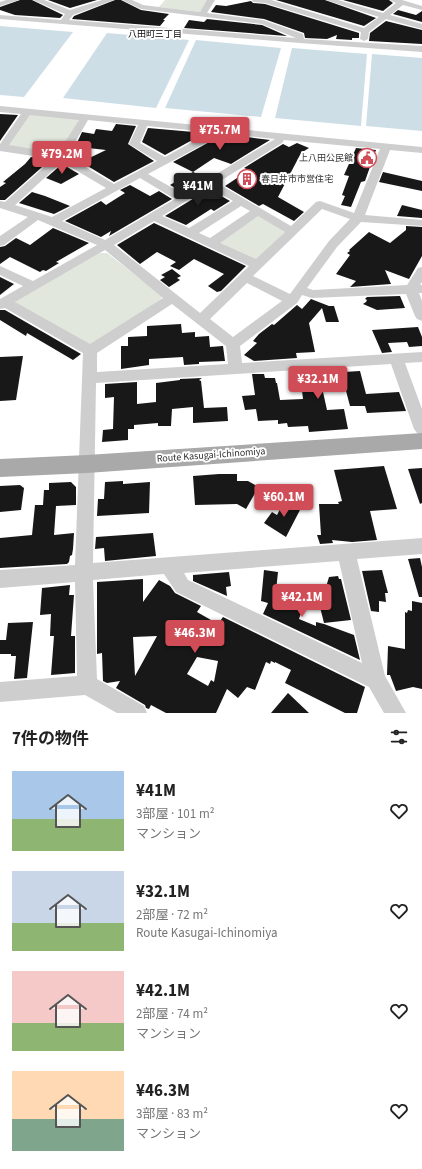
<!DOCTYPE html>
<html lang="ja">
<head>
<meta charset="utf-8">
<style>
  body { margin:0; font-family:"Source Sans 3","Noto Sans JP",sans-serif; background:#f6f6f6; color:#222; height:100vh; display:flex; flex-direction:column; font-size:15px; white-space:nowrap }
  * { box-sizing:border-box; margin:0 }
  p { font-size:13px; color:#767676 }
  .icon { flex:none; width:22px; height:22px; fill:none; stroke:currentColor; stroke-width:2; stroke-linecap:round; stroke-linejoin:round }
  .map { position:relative; height:713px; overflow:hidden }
  .drawer { display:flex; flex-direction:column; background:#fff; flex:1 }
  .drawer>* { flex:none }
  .price { position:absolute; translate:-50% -34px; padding:0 9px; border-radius:4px; background:#d04c56; color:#fff; font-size:13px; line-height:26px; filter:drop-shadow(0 1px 2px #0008) }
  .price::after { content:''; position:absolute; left:50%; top:24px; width:12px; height:9px; margin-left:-6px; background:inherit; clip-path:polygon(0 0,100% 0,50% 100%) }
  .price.selected { background:#222; color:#fff }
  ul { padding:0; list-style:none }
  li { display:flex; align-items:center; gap:12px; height:100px; padding:0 12px }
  li span { display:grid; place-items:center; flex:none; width:112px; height:80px; border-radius:0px; color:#555 }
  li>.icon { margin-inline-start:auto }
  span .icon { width:48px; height:48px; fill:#fffc; stroke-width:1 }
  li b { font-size:17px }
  h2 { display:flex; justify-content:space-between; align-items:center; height:48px; padding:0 12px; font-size:17px }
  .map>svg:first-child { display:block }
  .green { fill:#e1e7dc }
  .water { fill:#cedee7 }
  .building { fill:#181818; fill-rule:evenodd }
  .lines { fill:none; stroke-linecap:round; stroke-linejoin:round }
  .minor { fill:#cecece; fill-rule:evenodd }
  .major { fill:#a9a9a9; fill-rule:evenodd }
  .labels { text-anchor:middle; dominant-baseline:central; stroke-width:4; stroke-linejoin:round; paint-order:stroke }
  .far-neighbourhood-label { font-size:9px; fill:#000; stroke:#fff }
  .far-poi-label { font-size:9px; fill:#313131; stroke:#fff; text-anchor:end }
  .street-label { font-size:10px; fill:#313131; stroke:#fff }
</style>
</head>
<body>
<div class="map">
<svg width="422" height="713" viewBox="0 0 422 713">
  <rect width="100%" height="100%" fill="#fff"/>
  <g class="green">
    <path d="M165 0H208L200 12 159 7Z"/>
    <path d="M33 114 76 118 79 121 59 153 56 154 8 145 30 115Z"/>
    <path d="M258 215 285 232 256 260 217 243Z"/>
    <path d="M100 253H107L162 296 161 299 92 346 15 304 16 301Z"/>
  </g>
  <g class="water">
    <path d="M0 26 73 32 24 97 0 95Z"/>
    <path d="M107 33 189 40 156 108 63 98Z"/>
    <path d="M196 40 281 48 261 117 165 108Z"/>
    <path d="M292 48 367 54 361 126 275 118Z"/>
    <path d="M372 54 422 58V131L366 126Z"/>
  </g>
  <g class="building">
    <path d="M20 0H32L63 15 60 18 15 15 0 10V7Z"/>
    <path d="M48 0H97L70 8Z"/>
    <path d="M115 0H121L141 10 169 14 163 20H165L160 26 72 19 74 16Z"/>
    <path d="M276 0H325L376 18 364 26Z"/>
    <path d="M343 0H389L393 3 383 11Z"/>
    <path d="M251 1 253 3 265 4 359 33V38H352V40L336 39 337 35 327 39 305 38 304 33 264 19 211 12 216 5 226 6Z"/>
    <path d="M398 10 416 15 422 11V22L393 14Z"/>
    <path d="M207 19 262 25 287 36 184 28 189 20 204 22Z"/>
    <path d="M386 21 422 30V44L369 41 370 33Z"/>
    <path d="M0 114 18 115 0 141Z"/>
    <path d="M116 124 136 126 128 144 154 161 114 182 81 162 106 150 88 148 89 146 76 145 82 132 94 134 96 129 112 131Z"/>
    <path d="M148 128 205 133 165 155 142 142Z"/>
    <path d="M222 135 235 136 245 140 247 137 270 140 231 164 214 158 193 172 173 162Z"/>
    <path d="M297 143 309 148 301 153 278 197 304 212 294 221 263 204 259 206 225 186 249 170 244 168 283 144 289 147Z"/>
    <path d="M356 148 376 150 365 181 361 182 351 207 341 205 345 196 342 195 349 176 344 175Z"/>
    <path d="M31 157 50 160 5 200H0V187L6 183 3 182 25 164Z"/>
    <path d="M62 164 79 174 61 184 46 178Z"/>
    <path d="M193 172 202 176 195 181 199 183 183 192 170 185Z"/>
    <path d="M383 172 422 181V191L379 182Z"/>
    <path d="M130 185 150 196 159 191 172 199 109 236 111 231 101 237 65 221 101 201 106 205 125 193 120 190Z"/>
    <path d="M209 189 230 201 214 211 211 209 186 225 165 216Z"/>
    <path d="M32 192 45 196 70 206 54 214 19 203Z"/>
    <path d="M402 205 422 210V218L397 216Z"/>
    <path d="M154 223 246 266 221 291 217 292 208 286 224 274 194 259 179 270 170 266 176 262 157 252 140 264 117 245Z"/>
    <path d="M406 226 422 227V256L409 279 385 270 391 284 350 287 356 281 336 274 350 255 347 253 350 251 349 250 369 232 390 243 406 230Z"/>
    <path d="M53 228 89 243 56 262 59 263 46 271 43 270 40 272 10 257 0 264V247L5 246 16 238 30 245Z"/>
    <path d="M172 269 181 276 177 278 180 280 169 287 160 280 165 277 161 275Z"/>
    <path d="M0 277 14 284 0 295Z"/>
    <path d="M400 296 405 308 377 310 363 304 366 302 367 300 365 299 367 297Z"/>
    <path d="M311 299 329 306H334L339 322H326L322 308 309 323 315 352 296 353 297 358 254 361 244 355 257 343 253 341 259 334 272 324 274 325 297 305 302 309Z"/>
    <path d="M0 310H5L81 354 73 360 27 333 26 336 0 320Z"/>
    <path d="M181 324 182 333 195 332V337L209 336 210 347 223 346 225 361 199 362V364L184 365 183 357 149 359V365L121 369V346H128V337L147 336V326Z"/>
    <path d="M418 327 422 337V346L409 347 407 342 388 343 392 352 382 353 372 330Z"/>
    <path d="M23 356 16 400 0 401V357Z"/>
    <path d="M343 369 344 372 360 371 366 394 399 392 406 411 367 413 365 406H350L346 391 323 392 327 410 344 409 348 429 309 432 308 426 288 427 287 423 278 424V420L258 421 256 409 245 410 242 396 255 395 252 374H264L265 378H275L276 383H277L280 400 303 399 301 382H307L304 371Z"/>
    <path d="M202 378 199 380 201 381 204 408 227 407 228 421 193 423V407L172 409 171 426H158V423L134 425V429H128V440L102 442 103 430 113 429 114 397 105 398V384L137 382V404L156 402V383L180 380V379Z"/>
    <path d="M384 466 397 509 370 511 377 540 352 542 332 540 333 543 320 544 317 535H321L319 504H339L338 502 342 501 334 470Z"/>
    <path d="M422 468V503L420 504 408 469Z"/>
    <path d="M219 474H237V481H248L257 486 256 488H258L246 509 237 504 195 505 193 476Z"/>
    <path d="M123 481V484L150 482 149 513 97 516 98 499H104L105 482Z"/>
    <path d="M71 482 76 487V505L56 506 54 535 74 533 73 549 72 555 70 556 69 562 67 564 0 568V538L32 535 35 505H43L44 490H49V483Z"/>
    <path d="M20 485 24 488 21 510 0 512V486Z"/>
    <path d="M285 500 301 508 286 537 264 523 272 512 277 515Z"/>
    <path d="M153 533 156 556 105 561 104 548 95 549 96 537Z"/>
    <path d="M420 558 422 567V597H419L408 559Z"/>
    <path d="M264 570 278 572 276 591 304 604 299 619 316 626V622L324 624 354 635 360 660 263 614 268 603 261 601Z"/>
    <path d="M382 570 388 593H385L386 602 379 601V612L371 611 362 571Z"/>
    <path d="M229 572 231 586 226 587 227 596 193 581V575Z"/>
    <path d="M338 576 339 579H341L351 620 324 623 320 607 329 577Z"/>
    <path d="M143 579V602L159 580 170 586 175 593 201 606 197 612 218 624 223 617 365 687 357 713H345L285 683 291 670 275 662V663L271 661 270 664 266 662 255 690 247 687 238 698 227 689 216 713H166L151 705 149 709 146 708 145 705 116 688 120 681 107 683 103 681 102 653 97 654V582ZM157 636 135 676 133 637ZM197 657 218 661 214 682 211 680 208 686 187 674Z"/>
    <path d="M70 585 69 595H74L71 636H75V673L51 675 54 636H50L51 614 40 615 42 588Z"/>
    <path d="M412 601 422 603V689L413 687 396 691 390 675H387L388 646 405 649V612L407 613 408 610 412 611Z"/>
    <path d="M33 622 27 678 14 679 16 656H11V654H0V640H6L8 623Z"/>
    <path d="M288 693 309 713H271Z"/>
  </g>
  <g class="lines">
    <g class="minor">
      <path d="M6 0H19L0 6V2Z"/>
      <path d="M33 0H44L70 10 102 0H114L73 15 69 20 296 38 262 24 141 9 122 0H132L143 5 200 12 207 0H215L207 13 263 20 303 34 304 39 422 46V52L300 43 0 19V15L61 20 65 14Z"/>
      <path d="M252 0H271L364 28 379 17 326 0H338L383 13 396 3 390 0H402L422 6V10L403 5 390 15 422 24V29L386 19 369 32 368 39 364 41 360 39 361 32 265 3 253 2Z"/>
      <path d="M0 106 422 147V153L390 150 365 215 422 220V226L361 222 337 247 307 288 313 290 407 285 418 268 422 267V282L420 285H422V293H419L422 301V321L417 319 415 316 406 294 312 298 302 295 297 303 240 346 242 363 422 352V362L405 363 422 409V435L417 433 414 429 391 364 96 383 93 563 422 538V554L357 559 385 676 406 713H384L369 687 176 592 164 574 93 580 97 679 144 706 147 713H117L85 695 0 702V682L77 676 75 582 0 588V570L75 565 83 353 5 308 0 309V299L23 286 0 275V266L33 281 97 245 38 220 4 245 0 246V236L28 217 0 208V201L5 202 53 159 0 151V144L21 114 0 112ZM30 115 79 120 58 153 9 145ZM88 120 138 125 129 144 157 161 114 184 67 156ZM147 126 210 132 165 157 140 143ZM220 133 275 139 183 194 148 174 217 137ZM284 140 380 149 354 213 320 201 316 202 291 226 217 183 282 143ZM62 162 106 188 52 217 15 205ZM140 178 175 199 105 240 62 221ZM209 187 233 201 189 228 162 216ZM241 206 250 211 210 238 199 233ZM322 209 350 219 329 241 290 294 253 276ZM258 216 285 232 256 259 220 243ZM154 221 249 266 200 313 114 245ZM105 250 163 298 90 344 15 302ZM247 283 282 301 233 337 210 319ZM172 304 226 346 228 364 97 372V353ZM339 561 362 663 188 580 184 573Z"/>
    </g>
    <path class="major" d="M422 433V449L87 473 0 477V459L87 455Z"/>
  </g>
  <defs>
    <g id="civic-ring" transform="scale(1)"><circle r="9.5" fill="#fff" stroke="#d04c56" stroke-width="1.5"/><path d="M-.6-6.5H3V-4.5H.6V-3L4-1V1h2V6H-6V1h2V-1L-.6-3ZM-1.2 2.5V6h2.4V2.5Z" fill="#d04c56"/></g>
    <g id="building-ring" transform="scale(1)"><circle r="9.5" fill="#fff" stroke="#d04c56" stroke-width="1.5"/><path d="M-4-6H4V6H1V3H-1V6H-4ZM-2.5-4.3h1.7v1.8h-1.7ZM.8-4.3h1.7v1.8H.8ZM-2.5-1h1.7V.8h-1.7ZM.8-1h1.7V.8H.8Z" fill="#d04c56"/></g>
  </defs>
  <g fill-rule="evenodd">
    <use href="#civic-ring" x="367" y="158"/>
    <use href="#building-ring" x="247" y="179"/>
  </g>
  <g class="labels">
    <g class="far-neighbourhood-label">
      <text x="155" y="34">八田町三丁目</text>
    </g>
    <g class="far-poi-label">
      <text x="353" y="158">上八田公民館</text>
      <text x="261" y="179" text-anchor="start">春日井市市営住宅</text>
    </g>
    <g class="street-label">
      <text transform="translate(211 455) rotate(-4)">Route Kasugai-Ichinomiya</text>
    </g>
  </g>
</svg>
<b class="price" style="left:220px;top:151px">¥75.7M</b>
<b class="price" style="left:62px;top:175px">¥79.2M</b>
<b class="price selected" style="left:198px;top:207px">¥41M</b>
<b class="price" style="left:318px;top:400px">¥32.1M</b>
<b class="price" style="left:284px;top:518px">¥60.1M</b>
<b class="price" style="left:302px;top:618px">¥42.1M</b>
<b class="price" style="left:195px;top:654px">¥46.3M</b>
</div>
<section class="drawer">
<h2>7件の物件<svg class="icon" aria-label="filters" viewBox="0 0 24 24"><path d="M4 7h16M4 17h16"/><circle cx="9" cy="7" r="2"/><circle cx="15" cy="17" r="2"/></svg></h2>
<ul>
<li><span style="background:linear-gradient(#a9c7e8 60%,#8fb573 0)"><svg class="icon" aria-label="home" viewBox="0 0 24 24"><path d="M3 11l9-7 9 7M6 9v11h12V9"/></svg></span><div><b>¥41M</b><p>3部屋 · 101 m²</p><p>マンション</p></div><svg class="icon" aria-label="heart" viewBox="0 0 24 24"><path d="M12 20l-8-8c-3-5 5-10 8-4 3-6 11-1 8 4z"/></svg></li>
<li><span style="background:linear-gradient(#c9d6e8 65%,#8fb573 0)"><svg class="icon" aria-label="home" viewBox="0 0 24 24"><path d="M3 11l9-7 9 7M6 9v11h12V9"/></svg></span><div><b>¥32.1M</b><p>2部屋 · 72 m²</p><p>Route Kasugai-Ichinomiya</p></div><svg class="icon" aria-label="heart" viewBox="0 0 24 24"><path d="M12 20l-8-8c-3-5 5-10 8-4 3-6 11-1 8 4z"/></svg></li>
<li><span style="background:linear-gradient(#f6c9c9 65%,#8fb573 0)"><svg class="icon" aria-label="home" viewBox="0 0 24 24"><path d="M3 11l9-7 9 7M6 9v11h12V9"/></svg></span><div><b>¥42.1M</b><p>2部屋 · 74 m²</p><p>マンション</p></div><svg class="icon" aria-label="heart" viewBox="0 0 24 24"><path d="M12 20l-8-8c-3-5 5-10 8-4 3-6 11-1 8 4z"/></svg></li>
<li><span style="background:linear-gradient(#ffd9b3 60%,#7fa58c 0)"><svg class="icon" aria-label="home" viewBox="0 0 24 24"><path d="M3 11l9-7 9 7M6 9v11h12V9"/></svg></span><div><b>¥46.3M</b><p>3部屋 · 83 m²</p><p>マンション</p></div><svg class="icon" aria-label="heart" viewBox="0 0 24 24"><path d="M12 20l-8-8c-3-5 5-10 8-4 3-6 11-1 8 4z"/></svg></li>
</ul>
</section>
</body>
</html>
